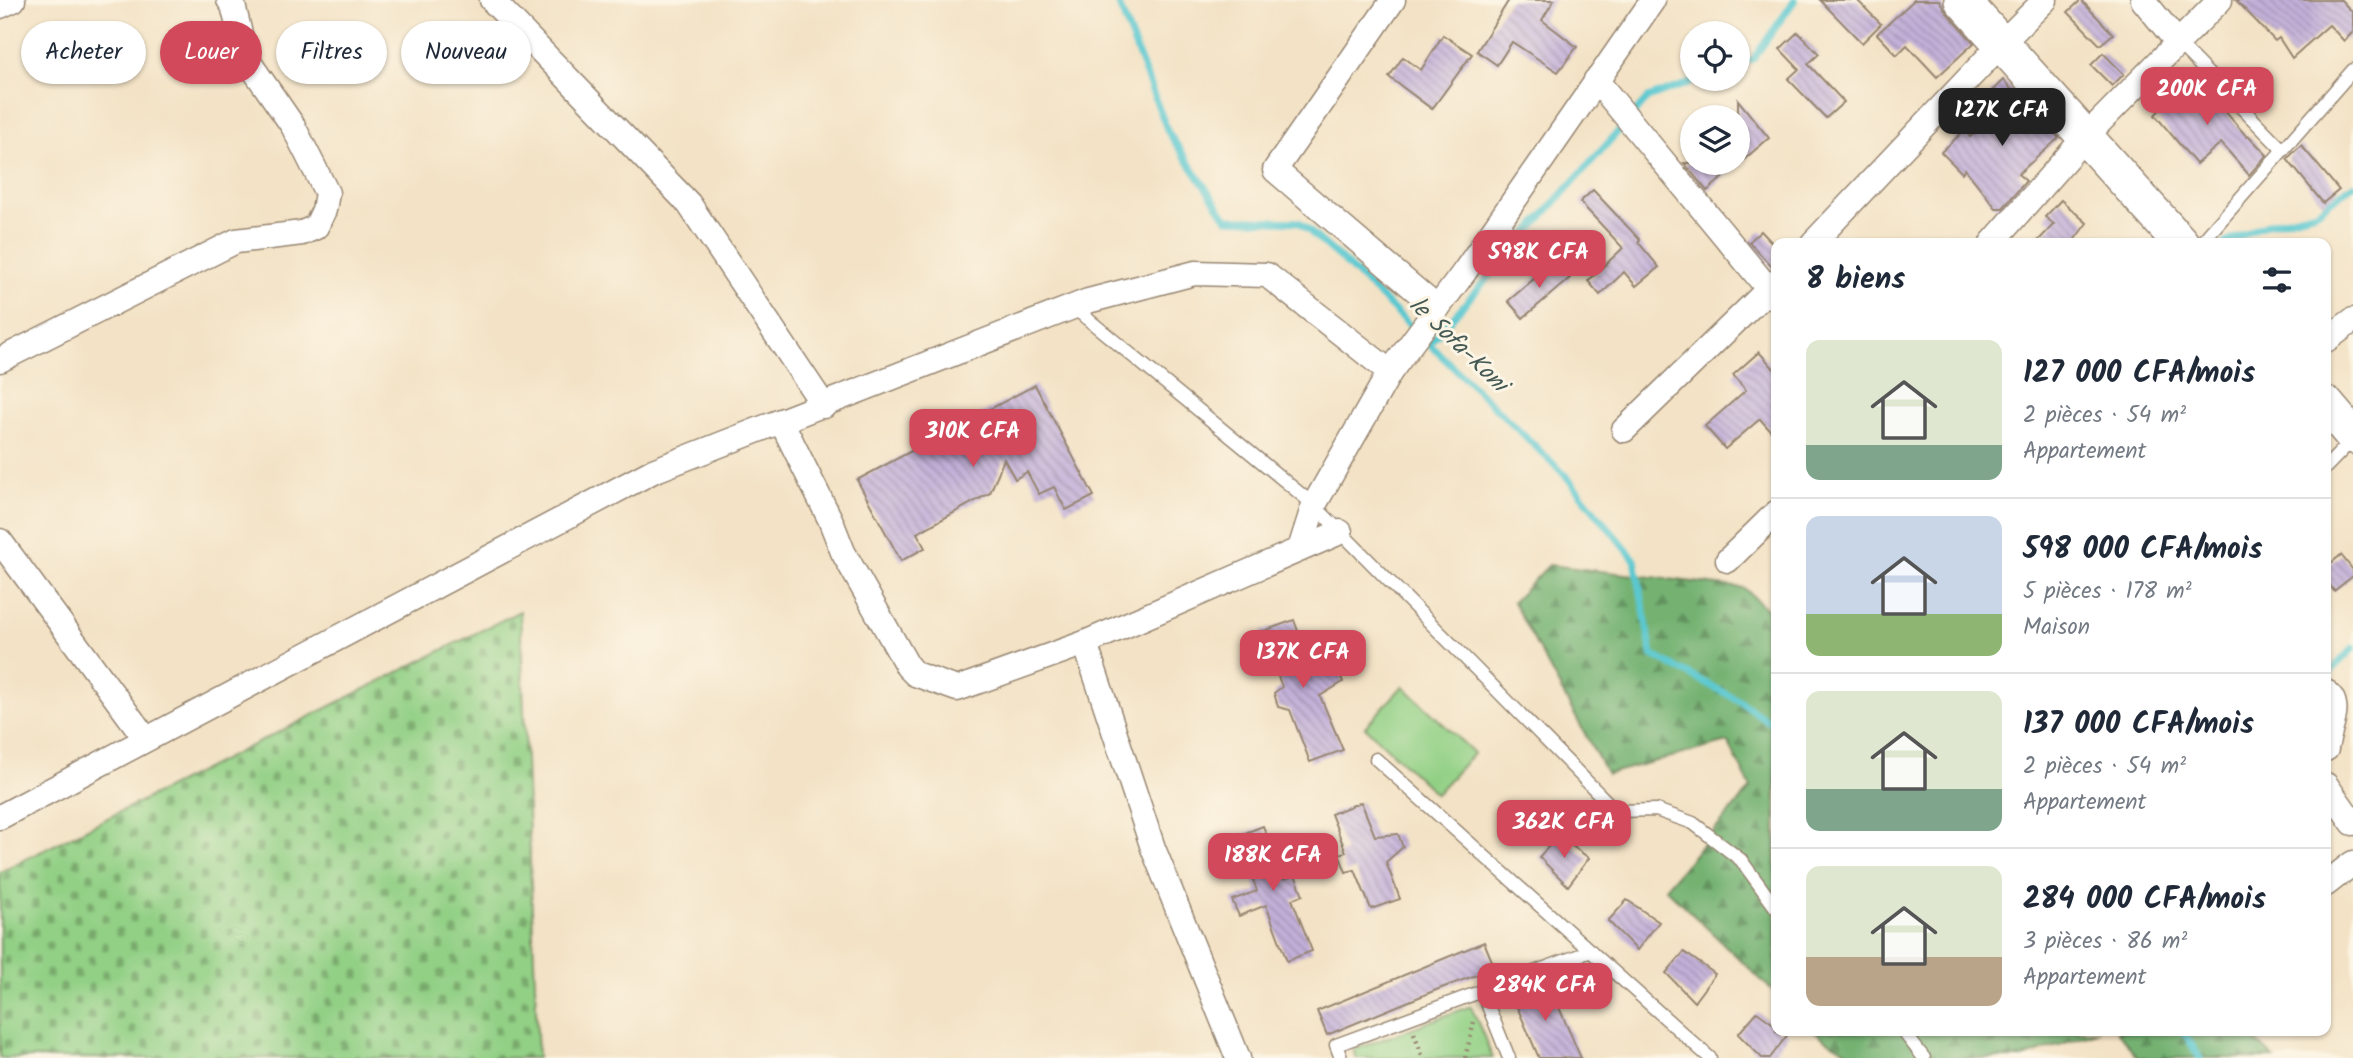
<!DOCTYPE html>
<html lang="fr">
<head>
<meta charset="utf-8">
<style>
  body { margin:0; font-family:Kalam,sans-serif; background:#f2f2f3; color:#1f2937; height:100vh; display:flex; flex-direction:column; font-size:26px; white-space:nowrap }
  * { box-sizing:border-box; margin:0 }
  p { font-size:23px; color:#747a83 }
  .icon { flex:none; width:38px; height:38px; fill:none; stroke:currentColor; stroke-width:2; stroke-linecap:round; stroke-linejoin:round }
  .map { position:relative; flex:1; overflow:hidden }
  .side { position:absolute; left:1771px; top:238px; width:560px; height:798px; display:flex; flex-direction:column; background:#fff; border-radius:14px; box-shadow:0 2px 5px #0004 }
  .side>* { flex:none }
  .banner { position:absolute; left:21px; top:21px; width:665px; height:63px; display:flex; gap:14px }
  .buttons { position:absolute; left:1680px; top:21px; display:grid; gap:14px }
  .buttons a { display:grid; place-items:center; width:70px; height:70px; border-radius:50%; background:#fff; box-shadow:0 2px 5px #0004; font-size:35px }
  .price { position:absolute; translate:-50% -60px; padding:0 16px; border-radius:14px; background:#d1495b; color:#fff; font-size:23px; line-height:46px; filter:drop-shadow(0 2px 4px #0008) }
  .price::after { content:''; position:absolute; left:50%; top:42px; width:21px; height:16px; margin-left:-10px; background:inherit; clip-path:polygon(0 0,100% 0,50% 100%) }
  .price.current { background:#222; color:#fff }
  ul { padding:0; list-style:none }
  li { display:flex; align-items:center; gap:21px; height:175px; padding:0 35px }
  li+li { border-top:2px solid #e0e1e3 }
  li span { display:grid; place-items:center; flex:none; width:196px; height:140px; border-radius:14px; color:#555 }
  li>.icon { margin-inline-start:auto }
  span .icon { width:84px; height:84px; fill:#fffc; stroke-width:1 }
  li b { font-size:30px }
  h2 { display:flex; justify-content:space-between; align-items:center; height:84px; padding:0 35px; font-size:30px }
  .tag { padding:0 24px; border-radius:32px; background:#fff; box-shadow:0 2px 5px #0004; font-size:24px; line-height:63px }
  .tag.current { background:#d1495b; color:#fff }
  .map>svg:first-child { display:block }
  .green { fill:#92d085; stroke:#667d52; stroke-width:2 }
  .forest { fill:url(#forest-firs); stroke:#586e48; stroke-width:2 }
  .cemetery { fill:url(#cemetery-stones); stroke:#667d52; stroke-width:2 }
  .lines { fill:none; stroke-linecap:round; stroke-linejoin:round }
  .stream { stroke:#5ac8d0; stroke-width:7 }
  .building { fill:url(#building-back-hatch) }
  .lane-casing { stroke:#978672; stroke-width:15 }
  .street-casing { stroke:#978672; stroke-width:27 }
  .secondary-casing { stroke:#978672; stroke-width:38 }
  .path { stroke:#978672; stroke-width:4.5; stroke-dasharray:2 5; stroke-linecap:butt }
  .lane { stroke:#fff; stroke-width:12 }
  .street { stroke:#fff; stroke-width:24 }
  .secondary { stroke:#fff; stroke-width:35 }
  .labels { text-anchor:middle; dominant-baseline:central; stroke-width:6; stroke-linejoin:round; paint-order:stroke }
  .water-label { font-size:24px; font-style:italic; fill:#445953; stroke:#fcf5e5 }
</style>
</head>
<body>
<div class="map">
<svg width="2353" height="1058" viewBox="0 0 2353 1058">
  <defs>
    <pattern id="forest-firs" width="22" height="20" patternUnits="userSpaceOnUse" patternTransform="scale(1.75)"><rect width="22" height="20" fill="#75b272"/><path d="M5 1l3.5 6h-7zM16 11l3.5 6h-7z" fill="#61915d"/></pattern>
    <pattern id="cemetery-stones" width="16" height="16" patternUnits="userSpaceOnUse" patternTransform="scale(1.75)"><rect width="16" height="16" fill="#92d085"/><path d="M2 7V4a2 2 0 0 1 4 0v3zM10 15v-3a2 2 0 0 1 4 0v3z" fill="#78a96c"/></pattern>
    <pattern id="building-back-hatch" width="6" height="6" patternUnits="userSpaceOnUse" patternTransform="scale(1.75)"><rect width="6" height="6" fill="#c3b0d9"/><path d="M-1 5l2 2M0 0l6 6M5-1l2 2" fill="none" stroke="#a08faf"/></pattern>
  </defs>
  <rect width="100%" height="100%" fill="#fcf5e5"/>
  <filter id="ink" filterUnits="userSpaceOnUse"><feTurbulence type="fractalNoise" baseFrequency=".0143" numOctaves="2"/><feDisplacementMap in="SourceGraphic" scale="14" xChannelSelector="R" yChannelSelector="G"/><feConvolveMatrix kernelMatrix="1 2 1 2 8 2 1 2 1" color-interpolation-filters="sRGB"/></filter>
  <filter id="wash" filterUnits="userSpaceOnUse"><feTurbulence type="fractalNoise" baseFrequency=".00686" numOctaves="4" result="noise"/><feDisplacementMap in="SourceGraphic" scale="28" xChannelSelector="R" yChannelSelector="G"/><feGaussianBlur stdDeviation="1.57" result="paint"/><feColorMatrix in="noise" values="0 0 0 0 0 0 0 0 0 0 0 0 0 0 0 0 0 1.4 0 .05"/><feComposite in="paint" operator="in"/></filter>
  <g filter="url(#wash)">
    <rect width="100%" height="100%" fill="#f3e2c5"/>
    <g class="green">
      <path d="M1403 686 1474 753 1436 794 1365 727Z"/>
      <path d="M1471 1006 1493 1058H1356L1353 1050Z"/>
    </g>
    <g class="forest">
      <path d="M1549 565 1744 588 1770 612 1776 609V994L1665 888 1751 788 1728 742 1607 774 1513 602Z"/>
      <path d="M1815 1031H2099L2023 1058H1858L1822 1037Z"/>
      <path d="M2117 1031H2246L2274 1058H2138Z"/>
    </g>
    <path class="cemetery" d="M520 611 538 1058H0V872Z"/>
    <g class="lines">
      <g class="stream">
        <path d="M1117 0 1168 132 1227 219 1299 222 1341 259 1565 475 1635 560 1652 655 1738 700 1776 727"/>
        <path d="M1738 65 1753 59 1795 0"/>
        <path d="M2225 243 2267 224 2316 212 2353 185"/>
        <path d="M1429 344 1648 98 1700 79"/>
        <path d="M2326 676 2353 648"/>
        <path d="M2183 1031 2200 1058"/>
      </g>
    </g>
    <g id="blocks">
      <g class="building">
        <path d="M1509 0H1554L1542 20 1577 47 1558 72 1512 42 1497 65 1477 51Z"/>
        <path d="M1820 0H1857L1881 24 1862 43Z"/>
        <path d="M1914 0H1939L1947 13 1974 43 1937 77 1907 45 1897 55 1877 34Z"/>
        <path d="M2081 0 2113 34 2100 45 2068 12Z"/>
        <path d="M2236 0H2341L2353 13V32L2344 41 2329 25 2292 58 2279 38 2275 41Z"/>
        <path d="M1798 32 1819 54 1808 64 1844 102 1826 118 1788 79 1799 69 1780 49Z"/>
        <path d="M1443 35 1472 54 1432 109 1389 77 1403 57 1421 70Z"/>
        <path d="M2103 53 2124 74 2112 86 2091 65Z"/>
        <path d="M2195 76 2247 137 2249 136 2267 155 2249 175 2221 143 2196 164 2155 115 2169 99Z"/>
        <path d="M2003 80 2027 107 2030 105 2059 138 2018 174 2026 181 2003 208H1996L1965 169 1962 173 1941 152 1965 130 1970 137 2005 109 1990 93Z"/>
        <path d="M1738 100 1769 138 1707 191 1684 163H1738Z"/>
        <path d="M2301 145 2339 190 2323 203 2287 159Z"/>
        <path d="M1593 190 1640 240 1638 242 1659 267 1636 286 1624 272 1600 295 1588 281 1623 248 1580 202Z"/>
        <path d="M2061 200 2087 223 2072 243H2036L2054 224 2045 217Z"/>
        <path d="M1761 231 1776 247V268H1773L1749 242Z"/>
        <path d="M1555 261 1570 278 1523 318 1508 301Z"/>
        <path d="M1759 352 1776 371V437L1760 419 1725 449 1705 426 1746 390 1733 375Z"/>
        <path d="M1035 385 1094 496 1066 510 1054 487 1039 494 1027 472 1015 479 1004 459 990 493 917 533 925 548 901 561 857 480Z"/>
        <path d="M2341 555 2353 570V576L2334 591 2326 580V567Z"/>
        <path d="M1294 620 1313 672 1338 669 1343 682 1320 696 1343 750 1310 762 1290 710 1278 707 1274 693 1282 687 1261 632Z"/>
        <path d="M1361 802 1375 836 1398 834 1403 847 1386 862 1400 899 1371 909 1355 870 1346 872 1339 854 1346 852 1331 814Z"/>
        <path d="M1263 826 1284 879 1295 875 1303 895 1292 899 1312 951 1287 961 1266 905 1239 916 1232 900 1257 891 1237 836Z"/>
        <path d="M1558 836 1589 858 1568 886 1539 857Z"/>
        <path d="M1627 900 1659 922 1637 950 1608 921Z"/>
        <path d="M1484 942 1495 968 1436 990 1327 1035 1317 1011Z"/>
        <path d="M1684 952 1715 974 1694 1002 1666 973Z"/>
        <path d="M1547 980 1581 1058H1539L1512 995Z"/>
        <path d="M1757 1012 1776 1026V1031H1783L1788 1034 1770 1058H1762L1738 1034Z"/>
      </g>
    </g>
  </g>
  <g filter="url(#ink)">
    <use href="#blocks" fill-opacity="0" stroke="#978672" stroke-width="2"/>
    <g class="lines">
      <g class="lane-casing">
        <g id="lane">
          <path d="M2178 43 2283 150"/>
          <path d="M2201 243 2353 70"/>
          <path d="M1073 307 1314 505 1616 811 1656 810 1693 823 1741 860 1776 908"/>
          <path d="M2326 467 2353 439"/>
          <path d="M1376 759 1710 1058"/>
          <path d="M1482 991 1509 1058"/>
          <path d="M1903 1031 1924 1058"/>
          <path d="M1341 1058 1336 1045 1591 951"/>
        </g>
      </g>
      <g class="street-casing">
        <g id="street">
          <path d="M492 0 689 204 824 406"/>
          <path d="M1393 0 1275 170 1437 308"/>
          <path d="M2143 0 2178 43"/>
          <path d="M0 6 13 0"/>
          <path d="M1596 80 1776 298"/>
          <path d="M1813 243 2002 43 2045 0"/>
          <path d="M1992 243 2085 137 2220 0"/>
          <path d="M2326 340 2353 320"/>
          <path d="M0 360 236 241 302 233 316 227 324 210 327 193 293 126 246 58 233 5 229 0"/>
          <path d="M781 421 830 519 843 552 908 667 915 674 957 689 1085 643 1340 532"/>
          <path d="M1624 430 1776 282"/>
          <path d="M0 541 146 739"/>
          <path d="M1300 549 1314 505 1390 372 1465 271 1653 0"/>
          <path d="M1728 560 1776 513"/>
          <path d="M1085 643 1153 848 1238 1058"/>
          <path d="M2326 692C2344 706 2328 730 2326 749"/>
          <path d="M2326 785 2353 823"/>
          <path d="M0 817 653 471 1088 301 1195 273 1267 275 1390 372"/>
          <path d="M2326 884 2353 863"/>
        </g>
      </g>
      <g class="secondary-casing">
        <g id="secondary">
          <path d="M1962 0 2181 243"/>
          <path d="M2326 404 2353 436"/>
        </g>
      </g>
      <g class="path">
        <path d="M1414 1033 1423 1058"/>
        <path d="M1465 1058 1475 1018"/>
      </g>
      <use href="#lane" class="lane"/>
      <use href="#street" class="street"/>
      <use href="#secondary" class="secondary"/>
    </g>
  </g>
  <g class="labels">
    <g class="water-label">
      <text transform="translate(1458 345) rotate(44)">le Sofa-Koni</text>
    </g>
  </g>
</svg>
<div class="buttons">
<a><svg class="icon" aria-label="locate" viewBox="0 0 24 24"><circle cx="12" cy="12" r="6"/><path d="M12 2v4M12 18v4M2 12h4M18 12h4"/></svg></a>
<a><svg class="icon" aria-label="layers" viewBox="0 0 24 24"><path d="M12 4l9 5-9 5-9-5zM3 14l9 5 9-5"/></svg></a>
</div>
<b class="price" style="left:2207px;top:127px">200K CFA</b>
<b class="price current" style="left:2002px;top:148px">127K CFA</b>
<b class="price" style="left:1539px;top:290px">598K CFA</b>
<b class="price" style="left:973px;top:469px">310K CFA</b>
<b class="price" style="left:1303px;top:690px">137K CFA</b>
<b class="price" style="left:1564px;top:860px">362K CFA</b>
<b class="price" style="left:1273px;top:893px">188K CFA</b>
<b class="price" style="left:1545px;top:1023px">284K CFA</b>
<div class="banner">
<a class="tag">Acheter</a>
<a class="tag current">Louer</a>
<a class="tag">Filtres</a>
<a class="tag">Nouveau</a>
</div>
<section class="side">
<h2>8 biens<svg class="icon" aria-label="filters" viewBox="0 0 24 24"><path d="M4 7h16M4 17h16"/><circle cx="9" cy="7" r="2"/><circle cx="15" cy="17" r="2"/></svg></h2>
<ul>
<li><span style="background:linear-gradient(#dfe7d0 75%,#7fa58c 0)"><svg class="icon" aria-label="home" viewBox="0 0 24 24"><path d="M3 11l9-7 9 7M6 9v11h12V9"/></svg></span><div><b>127 000 CFA/mois</b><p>2 pièces · 54 m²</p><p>Appartement</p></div></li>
<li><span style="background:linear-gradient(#c9d6e8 70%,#8fb573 0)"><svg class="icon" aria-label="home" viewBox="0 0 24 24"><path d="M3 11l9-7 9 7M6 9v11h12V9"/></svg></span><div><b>598 000 CFA/mois</b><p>5 pièces · 178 m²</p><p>Maison</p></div></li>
<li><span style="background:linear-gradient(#dfe7d0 70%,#7fa58c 0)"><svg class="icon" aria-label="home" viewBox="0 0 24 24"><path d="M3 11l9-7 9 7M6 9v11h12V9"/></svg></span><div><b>137 000 CFA/mois</b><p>2 pièces · 54 m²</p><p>Appartement</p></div></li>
<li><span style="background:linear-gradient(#dfe7d0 65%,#b9a48a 0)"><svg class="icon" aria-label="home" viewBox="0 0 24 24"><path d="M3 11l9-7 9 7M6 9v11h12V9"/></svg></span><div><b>284 000 CFA/mois</b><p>3 pièces · 86 m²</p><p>Appartement</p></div></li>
</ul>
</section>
</div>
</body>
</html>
